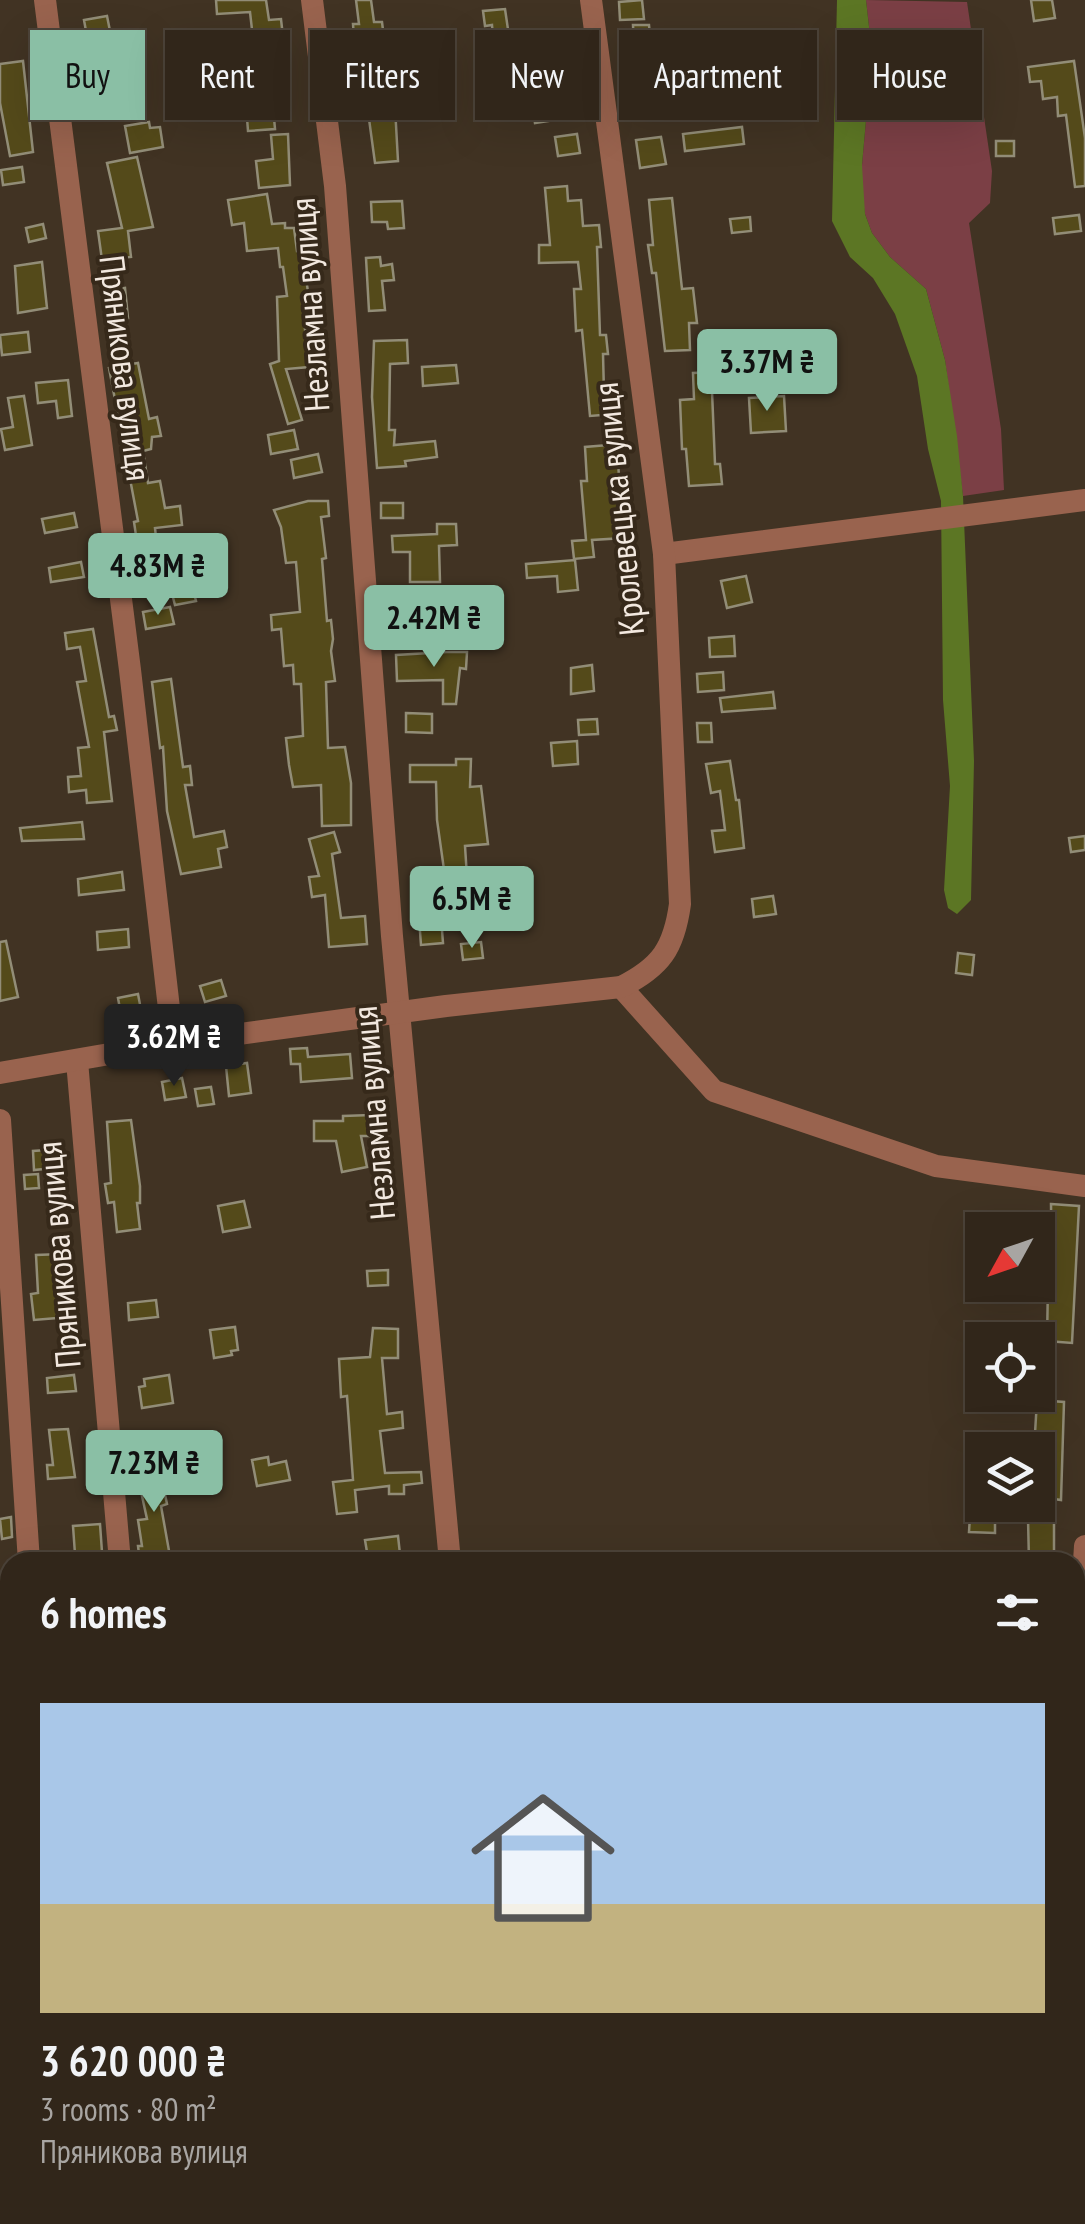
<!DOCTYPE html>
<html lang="en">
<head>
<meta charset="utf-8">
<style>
  body { margin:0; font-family:"PT Sans Narrow",sans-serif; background:#392e23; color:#f1f3f6; height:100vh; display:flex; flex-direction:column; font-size:38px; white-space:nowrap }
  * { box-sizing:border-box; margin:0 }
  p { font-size:32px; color:#a8a5a2 }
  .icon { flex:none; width:55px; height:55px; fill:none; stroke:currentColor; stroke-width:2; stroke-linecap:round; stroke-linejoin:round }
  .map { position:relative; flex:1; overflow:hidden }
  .details { position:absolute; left:0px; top:1552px; width:1085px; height:672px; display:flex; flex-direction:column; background:#31261a; border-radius:30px 30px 0 0; box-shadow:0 10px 40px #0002,0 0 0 2px #4c4339 }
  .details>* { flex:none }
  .banner { position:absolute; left:30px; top:30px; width:1025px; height:90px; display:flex; gap:20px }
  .needle { width:65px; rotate:230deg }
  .controls { position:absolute; left:965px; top:1212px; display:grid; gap:20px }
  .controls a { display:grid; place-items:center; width:90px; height:90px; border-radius:0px; background:#31261a; box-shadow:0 10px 40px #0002,0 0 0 2px #4c4339; font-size:50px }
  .price { position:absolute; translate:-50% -85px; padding:0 22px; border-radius:10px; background:#8abfa5; color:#111; font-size:32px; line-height:65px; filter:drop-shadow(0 2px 5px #0008) }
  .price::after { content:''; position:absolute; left:50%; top:60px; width:30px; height:22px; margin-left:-15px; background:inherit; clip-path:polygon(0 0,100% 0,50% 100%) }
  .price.current { background:#222; color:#fff }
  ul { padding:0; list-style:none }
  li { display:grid; align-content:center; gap:20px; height:530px; padding:0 40px }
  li+li { border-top:2px solid #4c4339 }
  li span { display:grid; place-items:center; height:310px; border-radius:0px; color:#555 }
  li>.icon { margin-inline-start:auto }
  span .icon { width:180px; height:180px; fill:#fffc; stroke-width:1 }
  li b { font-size:42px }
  h2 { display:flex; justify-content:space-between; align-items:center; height:120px; padding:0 40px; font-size:42px }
  .pill { padding:0 35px; border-radius:0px; background:#31261a; box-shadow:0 10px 40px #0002,0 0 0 2px #4c4339; font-size:35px; line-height:90px }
  .pill.current { background:#8abfa5; color:#111 }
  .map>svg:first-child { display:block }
  .green { fill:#7b3f45 }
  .water { fill:#5c7624 }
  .building { fill:#544a1a; stroke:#928d77; stroke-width:2.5 }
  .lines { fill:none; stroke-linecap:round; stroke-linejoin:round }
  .minor { stroke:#99634e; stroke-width:22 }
  .labels { text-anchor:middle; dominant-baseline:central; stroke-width:8; stroke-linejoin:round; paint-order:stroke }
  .street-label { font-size:35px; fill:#f2e8df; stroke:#36291a }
</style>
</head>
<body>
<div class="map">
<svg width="1085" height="2224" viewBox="0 0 1085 2224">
  <rect width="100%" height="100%" fill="#413323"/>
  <path class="green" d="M866 0 967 2 992 171 990 203 969 223 1001 429 1004 490 963 496 945 360 926 289 890 257 872 233 865 214 862 195V165L872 53Z"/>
  <path class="water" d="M837 0H866L872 53 862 165 865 214 872 233 890 257 926 289 945 360 957 436 963 496 974 761 971 900 957 914 948 908 944 890 950 786 943 700 941 501 928 449 917 376 895 314 873 278 850 257 832 221Z"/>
  <g class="building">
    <path d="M216 0H266L269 20 281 19 283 37 272 39V44L254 47 250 12 217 14Z"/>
    <path d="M356 0H371L374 22H382L388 70H383L386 107H395L398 161 375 163 358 38H354L353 24H359Z"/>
    <path d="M642 0 644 19 620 20 619 2Z"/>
    <path d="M1031 0H1052L1055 18 1034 21Z"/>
    <path d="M505 9 510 43 528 42 530 61 495 64 492 25 485 26 483 11Z"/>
    <path d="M107 16 111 36H107L113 70 133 67 138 91 101 98 95 65 74 69 70 45 88 42 84 20Z"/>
    <path d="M633 25H649L652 59 646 60 653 93 630 98 624 48 634 46Z"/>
    <path d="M23 61 33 152 10 156 0 103V64Z"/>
    <path d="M1074 61 1085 138V186L1075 187 1066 115 1058 116 1057 97 1043 99 1041 81 1030 82 1028 67Z"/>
    <path d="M264 78 265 102H270V107H273L275 129 248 131 244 79Z"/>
    <path d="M552 89 555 120 535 123 534 116 498 119 496 95Z"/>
    <path d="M149 122 150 128 160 127 163 147 130 153 125 126Z"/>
    <path d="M742 127 744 144 685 151 683 134Z"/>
    <path d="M288 134 290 185 259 188 256 161 273 159 271 135Z"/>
    <path d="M577 134 580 153 558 156 555 137Z"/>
    <path d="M661 137 666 164 640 168 636 140Z"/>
    <rect x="996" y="141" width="18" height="15"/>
    <path d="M137 157 153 227 128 231 131 257 102 260 98 231 122 228 107 163Z"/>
    <path d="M22 167 24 182 3 185 1 170Z"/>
    <path d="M567 186 568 201 581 200 583 226 599 225 601 247H597L600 335H606L608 354H603L604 393 612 392 614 414 590 416 582 330 576 331 574 289H581L578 262 539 263V245H550L545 188Z"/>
    <path d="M267 194 272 224 285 223V228H294L297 251 302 250 311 313 313 329H305L309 367 286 369 302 420 288 424 270 364 279 361 277 297 287 296 283 267H280L278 248 247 251 244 223 232 225 228 200Z"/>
    <path d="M672 198 682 289 693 288 697 323H689L690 350 665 351 656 273H652L648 245H653L649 200Z"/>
    <path d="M402 201 404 228 388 229 387 222H372L371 202Z"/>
    <path d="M1079 215 1081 231 1055 234 1053 218Z"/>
    <path d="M750 217 751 231 732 233 730 219Z"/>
    <path d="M43 224 46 238 29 242 26 228Z"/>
    <path d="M380 257 381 266 392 264 394 280 382 281 385 310 369 311 366 258Z"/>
    <path d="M42 262 47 308 18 313 15 266Z"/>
    <path d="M125 288 128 318 106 320 103 291Z"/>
    <path d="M28 332 30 352 2 355 0 335Z"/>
    <path d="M407 340 408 363 390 364 389 430H395L394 445 435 441 437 457 405 461 406 466 377 468 372 397 374 341Z"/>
    <path d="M138 363 149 419 157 417 161 436 152 437 151 449 143 451 148 483 160 481 165 508 180 506 182 525 155 528 157 547 138 549 134 522 138 521 109 368Z"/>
    <path d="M456 365 458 383 423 386 422 367Z"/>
    <path d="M715 372 716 391H712L715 464H720L722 484 689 486 686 449H682L680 400 694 399 693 373Z"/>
    <path d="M68 380 72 416 58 418 56 401 38 403 36 383Z"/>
    <path d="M24 396 32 445 5 450 1 429 13 427 8 398Z"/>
    <path d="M784 396 786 431 751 433 749 398Z"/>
    <path d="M294 430 298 449 271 454 268 435Z"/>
    <path d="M608 445 609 451H617L624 538 592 540 594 557 574 559 572 541 586 540 581 481H587L585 447Z"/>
    <path d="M318 454 322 472 294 478 291 460Z"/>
    <path d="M308 501H328L329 516 321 517 326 558 322 559 327 621 331 620 333 639 331 651 335 681 326 682 328 748 345 747 351 783V825L322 826 321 785 293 787 289 765 286 738 303 736 301 684H294L293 665 284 666 281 629 272 630 271 615 300 612 296 562 286 563 281 527 274 510Z"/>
    <rect x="381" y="503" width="22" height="15"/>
    <path d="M74 513 77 527 45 533 42 519Z"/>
    <path d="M437 524H456L457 545 439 546 440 582H410V552H393L392 536 437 534Z"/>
    <path d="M575 560 578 590 558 592 557 576 527 578 526 564Z"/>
    <path d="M81 562 84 577 51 582 49 568Z"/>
    <path d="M746 576 752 602 727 608 721 581Z"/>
    <path d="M192 585 196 601 175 605 171 590Z"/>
    <path d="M444 600 449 621 407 632 401 610Z"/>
    <path d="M170 607 174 624 146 629 143 612Z"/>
    <path d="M93 629 109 717 114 716 117 730 104 732 112 801 87 803 86 790 69 792 68 777 81 776 78 748 89 747 77 682 86 681 80 647 67 649 65 633Z"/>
    <path d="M734 636 735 656 710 657 709 638Z"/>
    <path d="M447 652H467L466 669 460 668 456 704H443V680L397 681 396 655Z"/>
    <path d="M592 665 594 691 571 694V668Z"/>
    <path d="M723 672 724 690 698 692 697 674Z"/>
    <path d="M171 679 183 767 190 766 192 785H185L194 837 224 831 227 847 218 849 221 867 181 874 167 811 163 747 160 748 152 682Z"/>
    <path d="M773 692 775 708 722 712 720 698Z"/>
    <path d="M406 713 432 714V733L406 732Z"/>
    <path d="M597 719 598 734 579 735 578 720Z"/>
    <path d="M697 723H711L712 742H698Z"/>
    <path d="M577 741 578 764 553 766 551 743Z"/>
    <path d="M456 759H471L470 787 481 786 488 844 465 846 467 877H474L476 896 448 898 437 820 436 782H410V765H456Z"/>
    <path d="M730 761 736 800H739L744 848 715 852 712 831 725 830 720 791 711 793 706 764Z"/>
    <path d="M82 822 84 839 22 841 20 828Z"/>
    <path d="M334 832 340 852 332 854 341 918 365 916 367 944 329 947 325 895 312 897 309 877 319 876 309 839Z"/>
    <path d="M1085 836V850L1071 852 1069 838Z"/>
    <path d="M122 872 124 890 79 895 78 879Z"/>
    <path d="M773 896 776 914 754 917 752 899Z"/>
    <path d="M441 917 443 943 421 945 419 918Z"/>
    <path d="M128 929 129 947 98 950 97 932Z"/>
    <path d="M6 941 18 997 0 1001V942Z"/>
    <path d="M481 942 483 958 463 960 461 944Z"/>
    <path d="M958 953 974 955 972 975 956 973Z"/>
    <path d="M221 980 226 996 205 1002 200 986Z"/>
    <path d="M138 994 142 1015 122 1020 118 998Z"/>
    <path d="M307 1048 308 1057 350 1054 352 1078 301 1082 300 1064H291L290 1049Z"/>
    <path d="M247 1063 251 1093 229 1096 226 1066Z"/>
    <path d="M182 1078 186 1097 165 1100 162 1082Z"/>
    <path d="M211 1087 214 1104 198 1106 195 1089Z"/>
    <path d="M371 1115 372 1136H361L367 1167 342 1172 336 1141H314V1121H343V1116Z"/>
    <path d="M131 1120 140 1186V1203H137L140 1229 117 1232 114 1202 108 1203 105 1184 111 1183 107 1122Z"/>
    <path d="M61 1149 63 1167 34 1170 33 1151Z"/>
    <path d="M38 1174 39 1188 25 1189 24 1175Z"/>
    <path d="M244 1201 250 1227 223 1232 218 1206Z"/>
    <path d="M1051 1204 1079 1206 1072 1343 1047 1341 1048 1283H1052Z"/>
    <path d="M62 1254 63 1291H67L69 1317 34 1320 31 1294 38 1293 36 1255Z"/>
    <path d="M388 1270V1285L368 1286 367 1271Z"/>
    <path d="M156 1300 158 1317 129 1320 128 1303Z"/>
    <path d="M235 1327 238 1350 231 1351 232 1355 214 1358 210 1330Z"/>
    <path d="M373 1328 398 1329V1358H382L387 1414 402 1412 403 1428 380 1431 385 1473 421 1472 422 1483 404 1485V1494H389V1486L355 1490 357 1512 337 1514 333 1482 353 1480 347 1396 341 1397 339 1359 370 1357Z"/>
    <path d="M74 1375 76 1391 48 1393 47 1378Z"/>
    <path d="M169 1375 173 1403 142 1408 139 1387 145 1386 144 1379Z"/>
    <path d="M1037 1400 1064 1402 1061 1500 1054 1499V1562H1029L1028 1518H1038V1450H1034Z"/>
    <path d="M68 1429 75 1477 48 1479 47 1465H53L49 1430Z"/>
    <path d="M155 1447 167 1504 161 1506 171 1562H140L138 1546H142L138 1520 147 1519 142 1496 151 1494 142 1449Z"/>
    <path d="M268 1457 269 1465 286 1461 290 1480 257 1486 252 1460Z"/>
    <path d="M970 1516 995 1517V1533L969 1532Z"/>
    <path d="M11 1517 12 1537 2 1539 0 1519Z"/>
    <path d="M100 1524 102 1552 99 1553 100 1562H82L81 1554H75L73 1526Z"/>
    <path d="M398 1536 400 1554 368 1558 365 1540Z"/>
  </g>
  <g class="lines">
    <g class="minor">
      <path d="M45 0 130 670 173 1043"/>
      <path d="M312 0 335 186 392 936 450 1562"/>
      <path d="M664 554 1085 500"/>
      <path d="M621 987 714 1091 936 1166 1085 1186"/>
      <path d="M77 1061 120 1562"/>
      <path d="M0 1073 173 1043 446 1006 621 987C661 967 674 948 680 904L664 554 591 0"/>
      <path d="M0 1120 29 1562"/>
      <path d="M1075 1704 1085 1546"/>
      <path d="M1075 1904H1085"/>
      <path d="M180 2215V2224"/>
      <path d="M477 2215 478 2224"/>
      <path d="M1027 2215V2224"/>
      <path d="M27 2224V2215"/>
      <path d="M705 2224V2215"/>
    </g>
  </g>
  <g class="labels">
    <g class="street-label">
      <text transform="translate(309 305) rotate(-94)">Незламна вулиця</text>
      <text transform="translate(126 368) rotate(83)">Пряникова вулиця</text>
      <text transform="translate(618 509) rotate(-96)">Кролевецька вулиця</text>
      <text transform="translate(373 1113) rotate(-95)">Незламна вулиця</text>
      <text transform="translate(58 1255) rotate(-95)">Пряникова вулиця</text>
    </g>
  </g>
</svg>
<div class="controls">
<a><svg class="needle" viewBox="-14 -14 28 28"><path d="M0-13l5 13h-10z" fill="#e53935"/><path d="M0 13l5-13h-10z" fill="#a8a5a2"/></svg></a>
<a><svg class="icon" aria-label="locate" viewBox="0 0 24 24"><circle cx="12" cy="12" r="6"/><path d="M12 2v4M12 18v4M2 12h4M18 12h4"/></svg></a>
<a><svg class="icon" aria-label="layers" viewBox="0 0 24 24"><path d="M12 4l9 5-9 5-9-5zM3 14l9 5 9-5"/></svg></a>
</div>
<b class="price" style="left:767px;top:414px">3.37M ₴</b>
<b class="price" style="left:158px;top:618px">4.83M ₴</b>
<b class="price" style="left:434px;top:670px">2.42M ₴</b>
<b class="price" style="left:472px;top:951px">6.5M ₴</b>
<b class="price current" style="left:174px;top:1089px">3.62M ₴</b>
<b class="price" style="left:154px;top:1515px">7.23M ₴</b>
<div class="banner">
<a class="pill current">Buy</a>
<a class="pill">Rent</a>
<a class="pill">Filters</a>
<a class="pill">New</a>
<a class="pill">Apartment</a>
<a class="pill">House</a>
</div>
<section class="details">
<h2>6 homes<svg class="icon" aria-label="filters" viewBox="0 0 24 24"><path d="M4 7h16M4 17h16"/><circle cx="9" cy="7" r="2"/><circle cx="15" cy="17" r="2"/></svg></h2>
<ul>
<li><span style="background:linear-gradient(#a9c7e8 65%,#c2b280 0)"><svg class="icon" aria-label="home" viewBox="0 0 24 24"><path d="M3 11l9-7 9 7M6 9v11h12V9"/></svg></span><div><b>3 620 000 ₴</b><p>3 rooms · 80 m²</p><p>Пряникова вулиця</p></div></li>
</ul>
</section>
</div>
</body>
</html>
